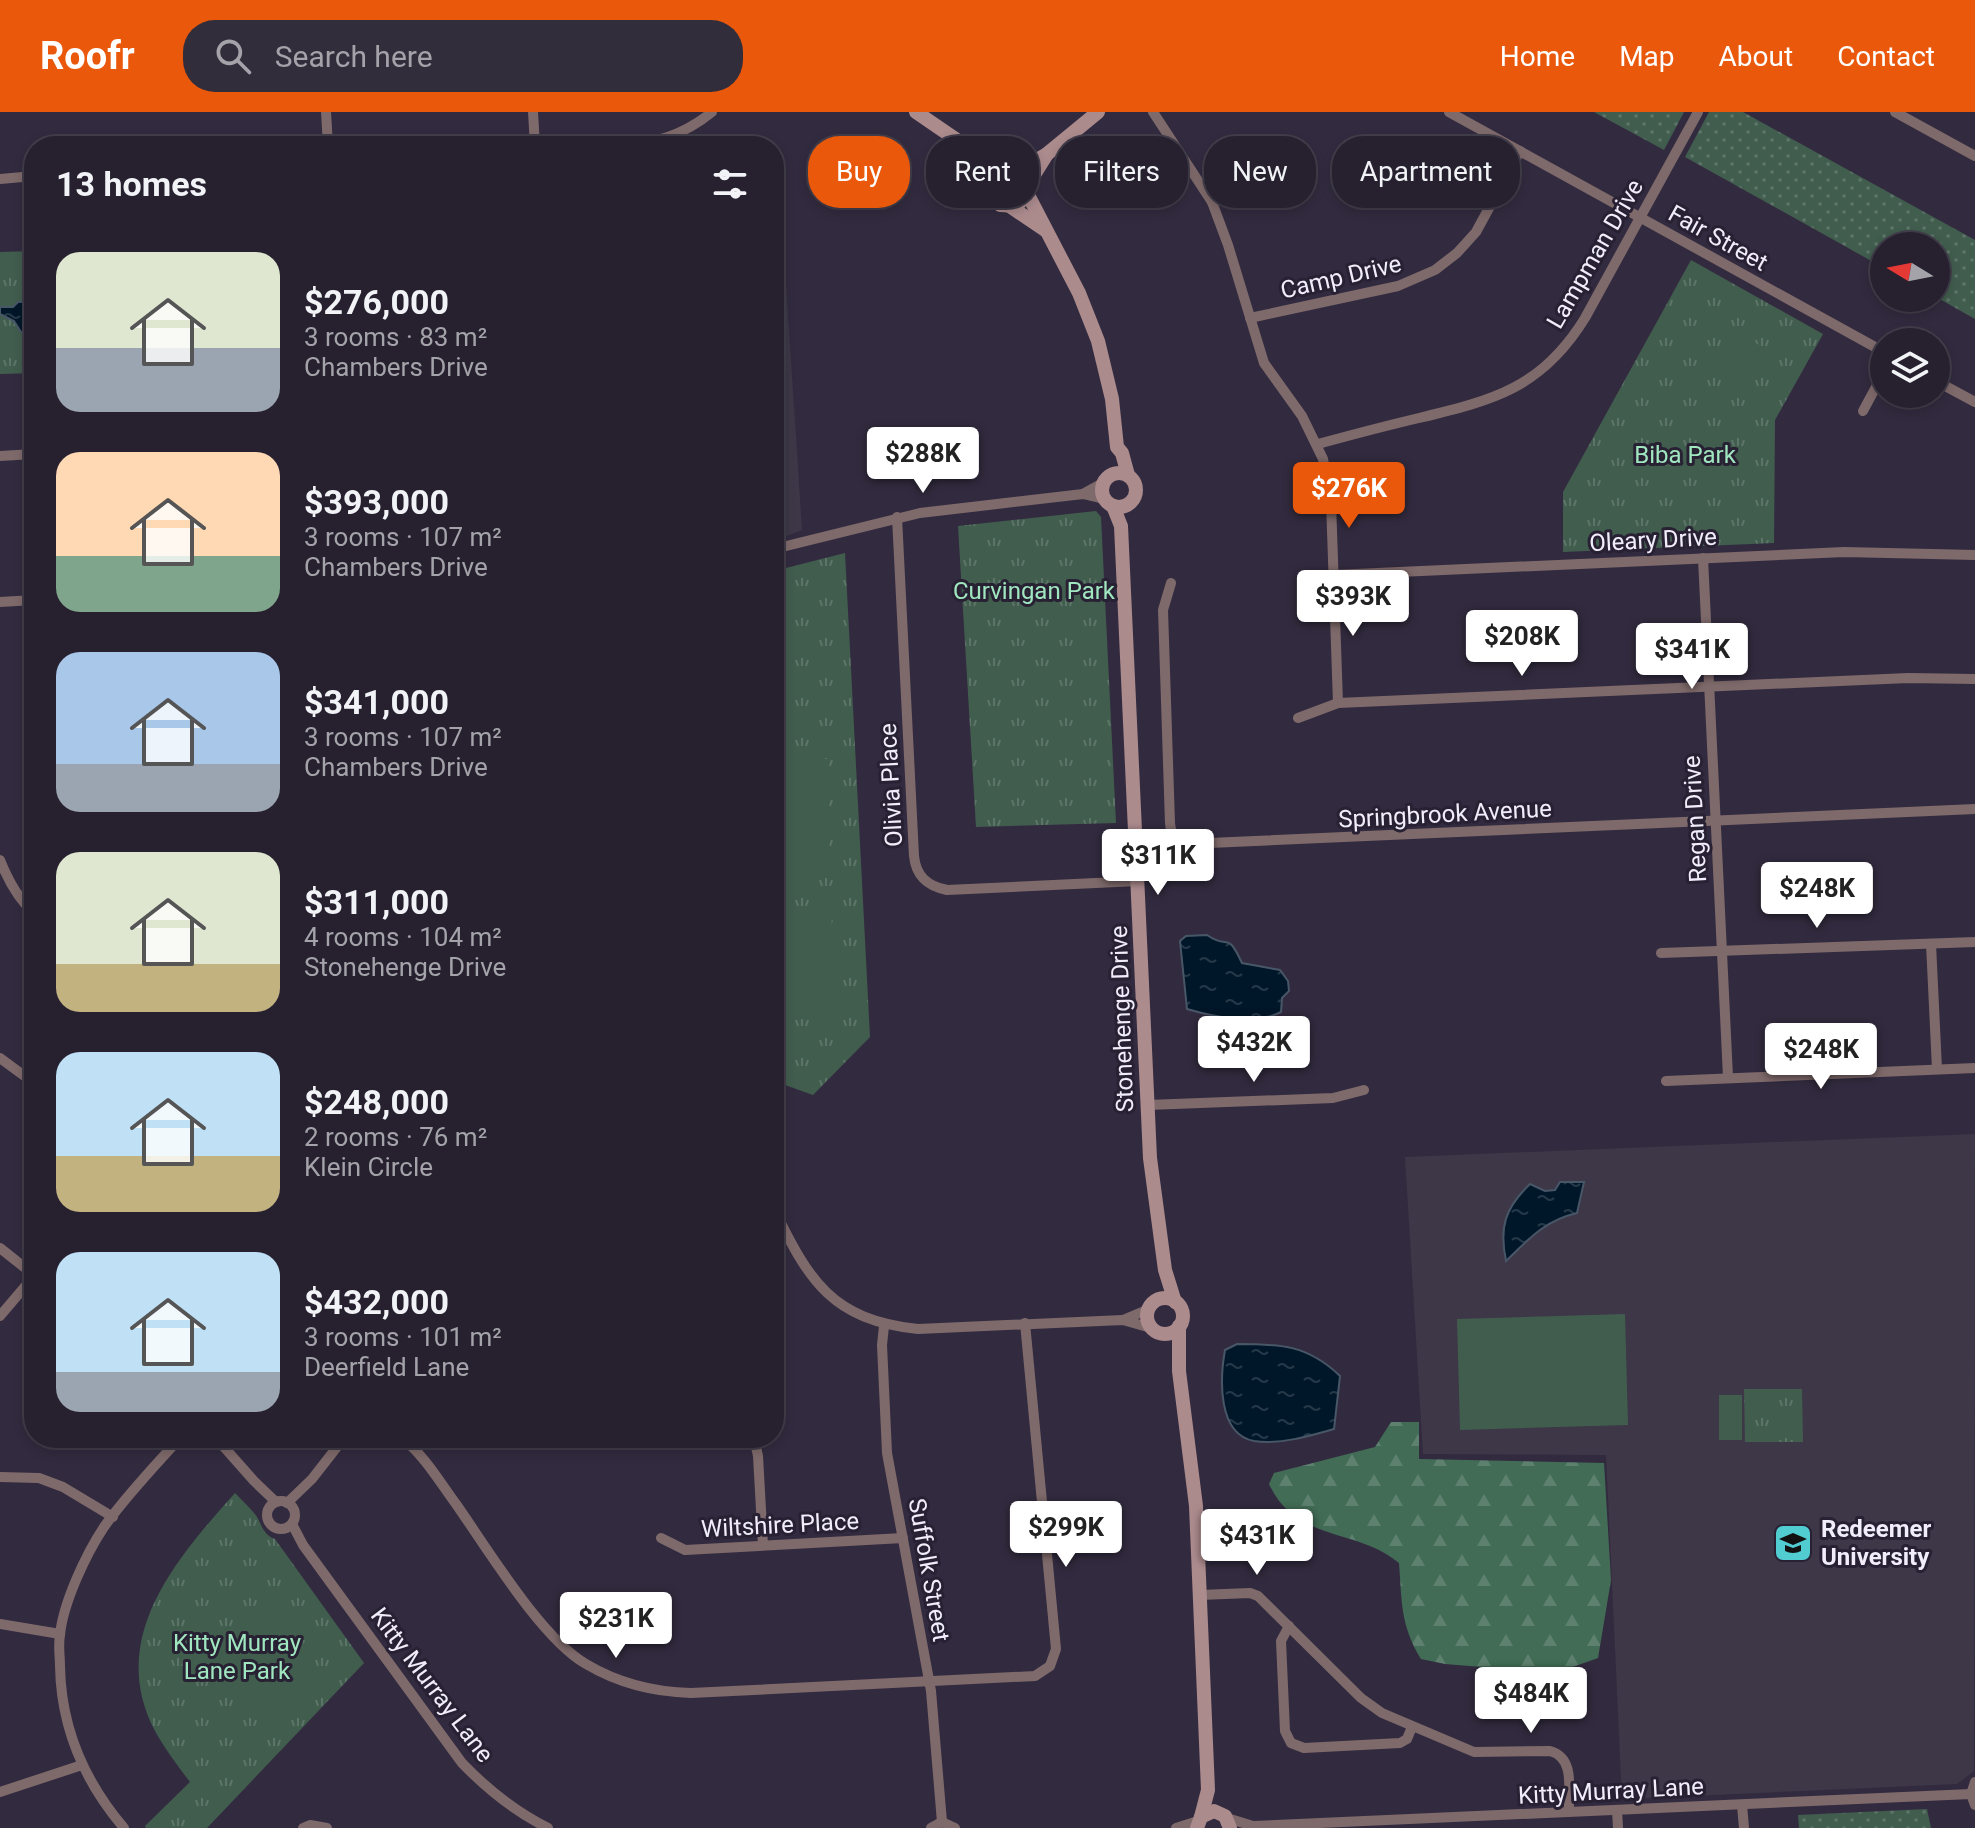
<!DOCTYPE html>
<html lang="en">
<head>
<meta charset="utf-8">
<style>
  body { margin:0; font-family:Roboto,sans-serif; background:#322d3b; color:#f1f3f6; height:100vh; display:flex; flex-direction:column; font-size:30px; white-space:nowrap }
  * { box-sizing:border-box; margin:0 }
  p { font-size:26px; color:#a4a3aa }
  .icon { flex:none; width:44px; height:44px; fill:none; stroke:currentColor; stroke-width:2; stroke-linecap:round; stroke-linejoin:round }
  .map { position:relative; flex:1; overflow:hidden }
  .side { position:absolute; left:24px; top:24px; width:760px; height:1312px; display:flex; flex-direction:column; background:#26202f; border-radius:32px; box-shadow:0 4px 12px #0003,0 0 0 2px #423e4b }
  .side>* { flex:none }
  .top-card { position:absolute; left:808px; top:24px; width:760px; height:72px; display:flex; gap:16px }
  .needle { width:52px; rotate:280deg }
  .buttons { position:absolute; left:1870px; top:120px; display:grid; gap:16px }
  .buttons a { display:grid; place-items:center; width:80px; height:80px; border-radius:50%; background:#26202f; box-shadow:0 4px 12px #0003,0 0 0 2px #423e4b; font-size:40px }
  .price { position:absolute; translate:-50% -68px; padding:0 18px; border-radius:8px; background:#fff; color:#222; font-size:26px; line-height:52px; filter:drop-shadow(0 2px 4px #0008) }
  .price::after { content:''; position:absolute; left:50%; top:48px; width:24px; height:18px; margin-left:-12px; background:inherit; clip-path:polygon(0 0,100% 0,50% 100%) }
  .price.selected { background:#ea580c; color:#fff }
  ul { padding:0; list-style:none }
  li { display:flex; align-items:center; gap:24px; height:200px; padding:0 32px }
  li span { display:grid; place-items:center; flex:none; width:224px; height:160px; border-radius:24px; color:#555 }
  li>.icon { margin-inline-start:auto }
  span .icon { width:96px; height:96px; fill:#fffc; stroke-width:1 }
  li b { font-size:34px }
  h2 { display:flex; justify-content:space-between; align-items:center; height:96px; padding:0 32px; font-size:34px }
  .pill { padding:0 28px; border-radius:32px; background:#26202f; box-shadow:0 4px 12px #0003,0 0 0 2px #423e4b; font-size:28px; line-height:72px }
  .pill.selected { background:#ea580c; color:#fff }
  header { display:flex; align-items:center; gap:48px; box-sizing:border-box; height:112px; padding:0 40px; background:#ea580c; color:#fff }
  header strong { font-size:38px }
  nav { display:flex; gap:44px; margin-inline-start:auto; font-size:28px }
  .search { width:560px; height:72px; background:#322d3b; display:flex; align-items:center; gap:20px; box-sizing:border-box; padding:0 28px; border-radius:32px; color:#a4a3aa; font-size:30px }
  .map>svg:first-child { display:block }
  .education { fill:#3d3747 }
  .grass { fill:url(#grass-dots) }
  .forest { fill:url(#forest-firs) }
  .park { fill:url(#park-tufts) }
  .pitch { fill:#415d4e }
  .water { fill:url(#water-ripples); stroke:#485768; stroke-width:2 }
  .lines { fill:none; stroke-linecap:round; stroke-linejoin:round }
  .street { stroke:#7f6a6b; stroke-width:10 }
  .secondary { stroke:#ac8b8d; stroke-width:14 }
  .labels { text-anchor:middle; dominant-baseline:central; stroke-width:6; stroke-linejoin:round; paint-order:stroke }
  .street-label { font-size:24px; fill:#f1edfa; stroke:#282134 }
  .park-label { font-size:24px; fill:#a0e7c0; stroke:#282134 }
  .poi-label { font-size:24px; font-weight:bold; fill:#f1edfa; stroke:#282134; text-anchor:start }
</style>
</head>
<body>
<header>
<strong>Roofr</strong>
<div class="search"><svg class="icon" aria-label="search" viewBox="0 0 24 24"><circle cx="10" cy="10" r="6"/><path d="M15 15l6 6"/></svg>Search here</div>
<nav><a>Home</a><a>Map</a><a>About</a><a>Contact</a></nav>
</header>
<div class="map">
<svg width="1975" height="1716" viewBox="0 0 1975 1716">
  <defs>
    <pattern id="grass-dots" width="8" height="8" patternUnits="userSpaceOnUse" patternTransform="scale(2)"><rect width="8" height="8" fill="#415d4e"/><path d="M2 2h.1M6 6h.1" fill="none" stroke="#5d7568" stroke-width="1.8" stroke-linecap="round"/></pattern>
    <pattern id="forest-firs" width="22" height="20" patternUnits="userSpaceOnUse" patternTransform="scale(2)"><rect width="22" height="20" fill="#426c56"/><path d="M5 1l3.5 6h-7zM16 11l3.5 6h-7z" fill="#5e816f"/></pattern>
    <pattern id="park-tufts" width="24" height="20" patternUnits="userSpaceOnUse" patternTransform="scale(2)"><rect width="24" height="20" fill="#415d4e"/><path d="M3 7l-1-3M5 7V3M7 7l1-3M15 17l-1-3M17 17v-4M19 17l1-3" fill="none" stroke="#5d7568"/></pattern>
    <pattern id="water-ripples" width="26" height="14" patternUnits="userSpaceOnUse" patternTransform="scale(2)"><rect width="26" height="14" fill="#001729"/><path d="M2 4q2-2 4 0t4 0M15 11q2-2 4 0t4 0" fill="none" stroke="#263949"/></pattern>
  </defs>
  <rect width="100%" height="100%" fill="#322b3f"/>
  <g class="education">
    <path d="M774 171H786L802 418 774 429Z"/>
    <path d="M1975 1022 1974 1659 1957 1672 1622 1687 1606 1343 1423 1342 1405 1045Z"/>
  </g>
  <g class="grass">
    <path d="M1594 0H1684L1664 38Z"/>
    <path d="M1709 0H1743L1975 128V207L1936 185V134H1884V156L1685 45Z"/>
    <path d="M1927 1697 1931 1716H1799L1798 1703Z"/>
  </g>
  <path class="forest" d="M1391 1310H1419V1347L1604 1351 1611 1468 1598 1546 1567 1557 1519 1558 1445 1552 1421 1547C1400 1513 1402 1488 1399 1451 1356 1415 1296 1431 1269 1372L1274 1361 1375 1335Z"/>
  <g class="park">
    <path d="M34 139V261L0 262V140Z"/>
    <path d="M1691 148 1823 222 1775 308 1774 431 1563 440V380Z"/>
    <path d="M1096 399 1101 405 1116 711 976 715 958 414Z"/>
    <path d="M845 441 870 925 813 983 774 969V459Z"/>
    <path d="M1744 1277H1802L1803 1330H1745Z"/>
    <path d="M235 1381C241 1387 248 1394 254 1401 262 1410 261 1422 275 1427L364 1551 207 1716H146L145 1714 190 1670C178 1654 165 1637 155 1619 106 1526 177 1446 235 1381Z"/>
  </g>
  <g class="pitch">
    <path d="M1739 222 1761 234 1741 270 1719 258Z"/>
    <path d="M827 647 830 761 774 762V648Z"/>
    <path d="M831 793 835 906 774 908V795Z"/>
    <path d="M1625 1202 1628 1313 1460 1318 1457 1207Z"/>
    <rect x="1719" y="1283" width="23" height="45"/>
    <path d="M263 1491 299 1524 314 1549 308 1585 282 1618 217 1565 216 1552Z"/>
  </g>
  <g class="water">
    <path d="M34 189V223L21 220 14 209 0 202V195H13L18 190Z"/>
    <path d="M1207 823C1230 839 1226 817 1242 851L1280 858 1288 869 1289 879 1282 886 1281 900C1254 914 1215 905 1187 897L1180 829 1186 824Z"/>
    <path d="M1560 1070H1584L1577 1101C1544 1109 1530 1126 1506 1149 1499 1115 1505 1096 1530 1072L1545 1079 1555 1078Z"/>
    <path d="M1237 1232C1281 1232 1308 1233 1340 1264L1334 1317C1310 1324 1279 1333 1254 1329 1217 1322 1220 1266 1225 1238Z"/>
  </g>
  <g class="lines">
    <g class="street">
      <path d="M326 0 328 34"/>
      <path d="M533 0 535 34"/>
      <path d="M1153 0 1212 90 1228 133 1264 251 1302 304 1323 347 1331 390 1338 591"/>
      <path d="M1449 0 1884 240"/>
      <path d="M1895 0 1975 44"/>
      <path d="M616 34C653 32 683 24 712 0"/>
      <path d="M0 67 34 64"/>
      <path d="M1212 90 1274 60"/>
      <path d="M1250 206 1398 174 1435 158 1457 141 1476 120 1520 39"/>
      <path d="M1936 269 1975 290"/>
      <path d="M1863 299 1884 260"/>
      <path d="M1318 332C1351 323 1385 314 1419 306 1494 288 1542 276 1585 206L1698 0"/>
      <path d="M0 344 34 342"/>
      <path d="M1083 382 1103 371"/>
      <path d="M897 405 914 744C916 764 927 774 947 778L1138 769"/>
      <path d="M774 437 920 401 1083 382 1104 387"/>
      <path d="M1703 446 1728 965"/>
      <path d="M1333 463 1844 440 1975 443"/>
      <path d="M1171 471 1163 498 1170 711C1171 723 1175 728 1187 732L1975 697"/>
      <path d="M0 490 34 488"/>
      <path d="M1298 606 1338 591 1908 566 1975 567"/>
      <path d="M0 748C8 768 18 787 34 801"/>
      <path d="M1931 832 1937 957"/>
      <path d="M1661 841 1975 830"/>
      <path d="M0 946 34 971"/>
      <path d="M1666 969 1975 956"/>
      <path d="M1148 993 1333 986 1364 978"/>
      <path d="M774 1097C809 1169 832 1208 918 1217L1123 1208 1151 1216"/>
      <path d="M0 1136 34 1163"/>
      <path d="M0 1204 34 1164"/>
      <path d="M1123 1208 1149 1197"/>
      <path d="M884 1214 882 1233 887 1341 931 1579 942 1710"/>
      <path d="M216 1326 254 1369 276 1390"/>
      <path d="M402 1326C424 1343 439 1369 456 1392 487 1436 541 1526 586 1552 618 1571 653 1580 691 1581L1035 1564 1050 1554 1056 1537 1025 1211"/>
      <path d="M754 1326 758 1344 763 1433"/>
      <path d="M0 1365 39 1366 63 1375 113 1405"/>
      <circle cx="281" cy="1403" r="14"/>
      <path d="M287 1391 312 1367 344 1326"/>
      <path d="M292 1412 303 1433 462 1651C488 1678 514 1699 548 1716"/>
      <path d="M661 1426 685 1438 903 1426"/>
      <path d="M1200 1483 1250 1481 1258 1484 1361 1586 1382 1601 1474 1640 1550 1639C1576 1646 1568 1679 1569 1700"/>
      <path d="M0 1512 60 1522"/>
      <path d="M1289 1514 1281 1529 1285 1619 1291 1631 1304 1636 1400 1631 1407 1627 1412 1615"/>
      <path d="M1975 1670 1971 1682 1975 1693"/>
      <path d="M0 1680 82 1653"/>
      <path d="M1742 1693 1744 1716"/>
      <path d="M1617 1698 1618 1716"/>
      <path d="M1227 1706 1253 1714 1971 1682"/>
      <path d="M124 1716C84 1669 61 1616 60 1554 60 1544 58 1533 60 1523 63 1491 86 1442 104 1415 126 1384 154 1355 180 1326"/>
      <path d="M303 1716 310 1713 327 1716"/>
      <path d="M931 1716 942 1710 955 1716"/>
      <path d="M1176 1716 1198 1709"/>
    </g>
    <g class="secondary">
      <path d="M916 0 1005 61"/>
      <path d="M968 37 988 66 994 86 1000 93 1017 94 1027 81 1024 67 1014 61 1001 63 992 75"/>
      <path d="M1014 61 1047 42 1098 0"/>
      <path d="M1027 74 1047 42"/>
      <path d="M1027 81 1079 181 1098 229 1112 287 1117 335 1122 341 1128 363"/>
      <path d="M1011 95 1045 118"/>
      <circle cx="1119" cy="378" r="17"/>
      <path d="M1113 394 1121 414 1150 1046 1165 1158 1175 1190"/>
      <circle cx="1165" cy="1204" r="18"/>
      <path d="M1179 1214V1259L1196 1394 1208 1678 1201 1705"/>
      <path d="M1197 1716 1201 1705 1214 1699 1225 1704 1230 1716"/>
    </g>
  </g>
  <defs>
    <g id="university-square" transform="scale(2)"><rect x="-9" y="-9" width="18" height="18" rx="4" fill="#51ccd1" stroke="#282134"/><path d="M0-5L7-2L0 1L-7-2ZM-4 1L0 2.5L4 1V4Q0 6-4 4Z" fill="#111"/></g>
  </defs>
  <g fill-rule="evenodd">
    <use href="#university-square" x="1793" y="1431"/>
  </g>
  <g class="labels">
    <g class="street-label">
      <text transform="translate(1718 126) rotate(29)">Fair Street</text>
      <text transform="translate(1595 142) rotate(-60)">Lampman Drive</text>
      <text transform="translate(1341 165) rotate(-13)">Camp Drive</text>
      <text transform="translate(1653 428) rotate(-3)">Oleary Drive</text>
      <text transform="translate(891 673) rotate(-93)">Olivia Place</text>
      <text transform="translate(1445 702) rotate(-3)">Springbrook Avenue</text>
      <text transform="translate(1695 707) rotate(-93)">Regan Drive</text>
      <text transform="translate(1122 907) rotate(-92)">Stonehenge Drive</text>
      <text transform="translate(780 1413) rotate(-3)">Wiltshire Place</text>
      <text transform="translate(929 1458) rotate(80)">Suffolk Street</text>
      <text transform="translate(432 1573) rotate(53)">Kitty Murray Lane</text>
      <text transform="translate(1611 1679) rotate(-3)">Kitty Murray Lane</text>
    </g>
    <g class="park-label">
      <text x="1685" y="343">Biba Park</text>
      <text x="1034" y="479">Curvingan Park</text>
      <text x="237" y="1531">Kitty Murray<tspan x="237" dy="28">Lane Park</tspan></text>
    </g>
    <g class="poi-label">
      <text x="1821" y="1417">Redeemer<tspan x="1821" dy="28">University</tspan></text>
    </g>
  </g>
</svg>
<div class="buttons">
<a><svg class="needle" viewBox="-14 -14 28 28"><path d="M0-13l5 13h-10z" fill="#e53935"/><path d="M0 13l5-13h-10z" fill="#a4a3aa"/></svg></a>
<a><svg class="icon" aria-label="layers" viewBox="0 0 24 24"><path d="M12 4l9 5-9 5-9-5zM3 14l9 5 9-5"/></svg></a>
</div>
<b class="price" style="left:923px;top:383px">$288K</b>
<b class="price selected" style="left:1349px;top:418px">$276K</b>
<b class="price" style="left:1353px;top:526px">$393K</b>
<b class="price" style="left:1522px;top:566px">$208K</b>
<b class="price" style="left:1692px;top:579px">$341K</b>
<b class="price" style="left:1158px;top:785px">$311K</b>
<b class="price" style="left:1817px;top:818px">$248K</b>
<b class="price" style="left:1254px;top:972px">$432K</b>
<b class="price" style="left:1821px;top:979px">$248K</b>
<b class="price" style="left:1066px;top:1457px">$299K</b>
<b class="price" style="left:1257px;top:1465px">$431K</b>
<b class="price" style="left:616px;top:1548px">$231K</b>
<b class="price" style="left:1531px;top:1623px">$484K</b>
<div class="top-card">
<a class="pill selected">Buy</a>
<a class="pill">Rent</a>
<a class="pill">Filters</a>
<a class="pill">New</a>
<a class="pill">Apartment</a>
</div>
<section class="side">
<h2>13 homes<svg class="icon" aria-label="filters" viewBox="0 0 24 24"><path d="M4 7h16M4 17h16"/><circle cx="9" cy="7" r="2"/><circle cx="15" cy="17" r="2"/></svg></h2>
<ul>
<li><span style="background:linear-gradient(#dfe7d0 60%,#9aa5b1 0)"><svg class="icon" aria-label="home" viewBox="0 0 24 24"><path d="M3 11l9-7 9 7M6 9v11h12V9"/></svg></span><div><b>$276,000</b><p>3 rooms · 83 m²</p><p>Chambers Drive</p></div></li>
<li><span style="background:linear-gradient(#ffd9b3 65%,#7fa58c 0)"><svg class="icon" aria-label="home" viewBox="0 0 24 24"><path d="M3 11l9-7 9 7M6 9v11h12V9"/></svg></span><div><b>$393,000</b><p>3 rooms · 107 m²</p><p>Chambers Drive</p></div></li>
<li><span style="background:linear-gradient(#a9c7e8 70%,#9aa5b1 0)"><svg class="icon" aria-label="home" viewBox="0 0 24 24"><path d="M3 11l9-7 9 7M6 9v11h12V9"/></svg></span><div><b>$341,000</b><p>3 rooms · 107 m²</p><p>Chambers Drive</p></div></li>
<li><span style="background:linear-gradient(#dfe7d0 70%,#c2b280 0)"><svg class="icon" aria-label="home" viewBox="0 0 24 24"><path d="M3 11l9-7 9 7M6 9v11h12V9"/></svg></span><div><b>$311,000</b><p>4 rooms · 104 m²</p><p>Stonehenge Drive</p></div></li>
<li><span style="background:linear-gradient(#bfe0f5 65%,#c2b280 0)"><svg class="icon" aria-label="home" viewBox="0 0 24 24"><path d="M3 11l9-7 9 7M6 9v11h12V9"/></svg></span><div><b>$248,000</b><p>2 rooms · 76 m²</p><p>Klein Circle</p></div></li>
<li><span style="background:linear-gradient(#bfe0f5 75%,#9aa5b1 0)"><svg class="icon" aria-label="home" viewBox="0 0 24 24"><path d="M3 11l9-7 9 7M6 9v11h12V9"/></svg></span><div><b>$432,000</b><p>3 rooms · 101 m²</p><p>Deerfield Lane</p></div></li>
</ul>
</section>
</div>
</body>
</html>
